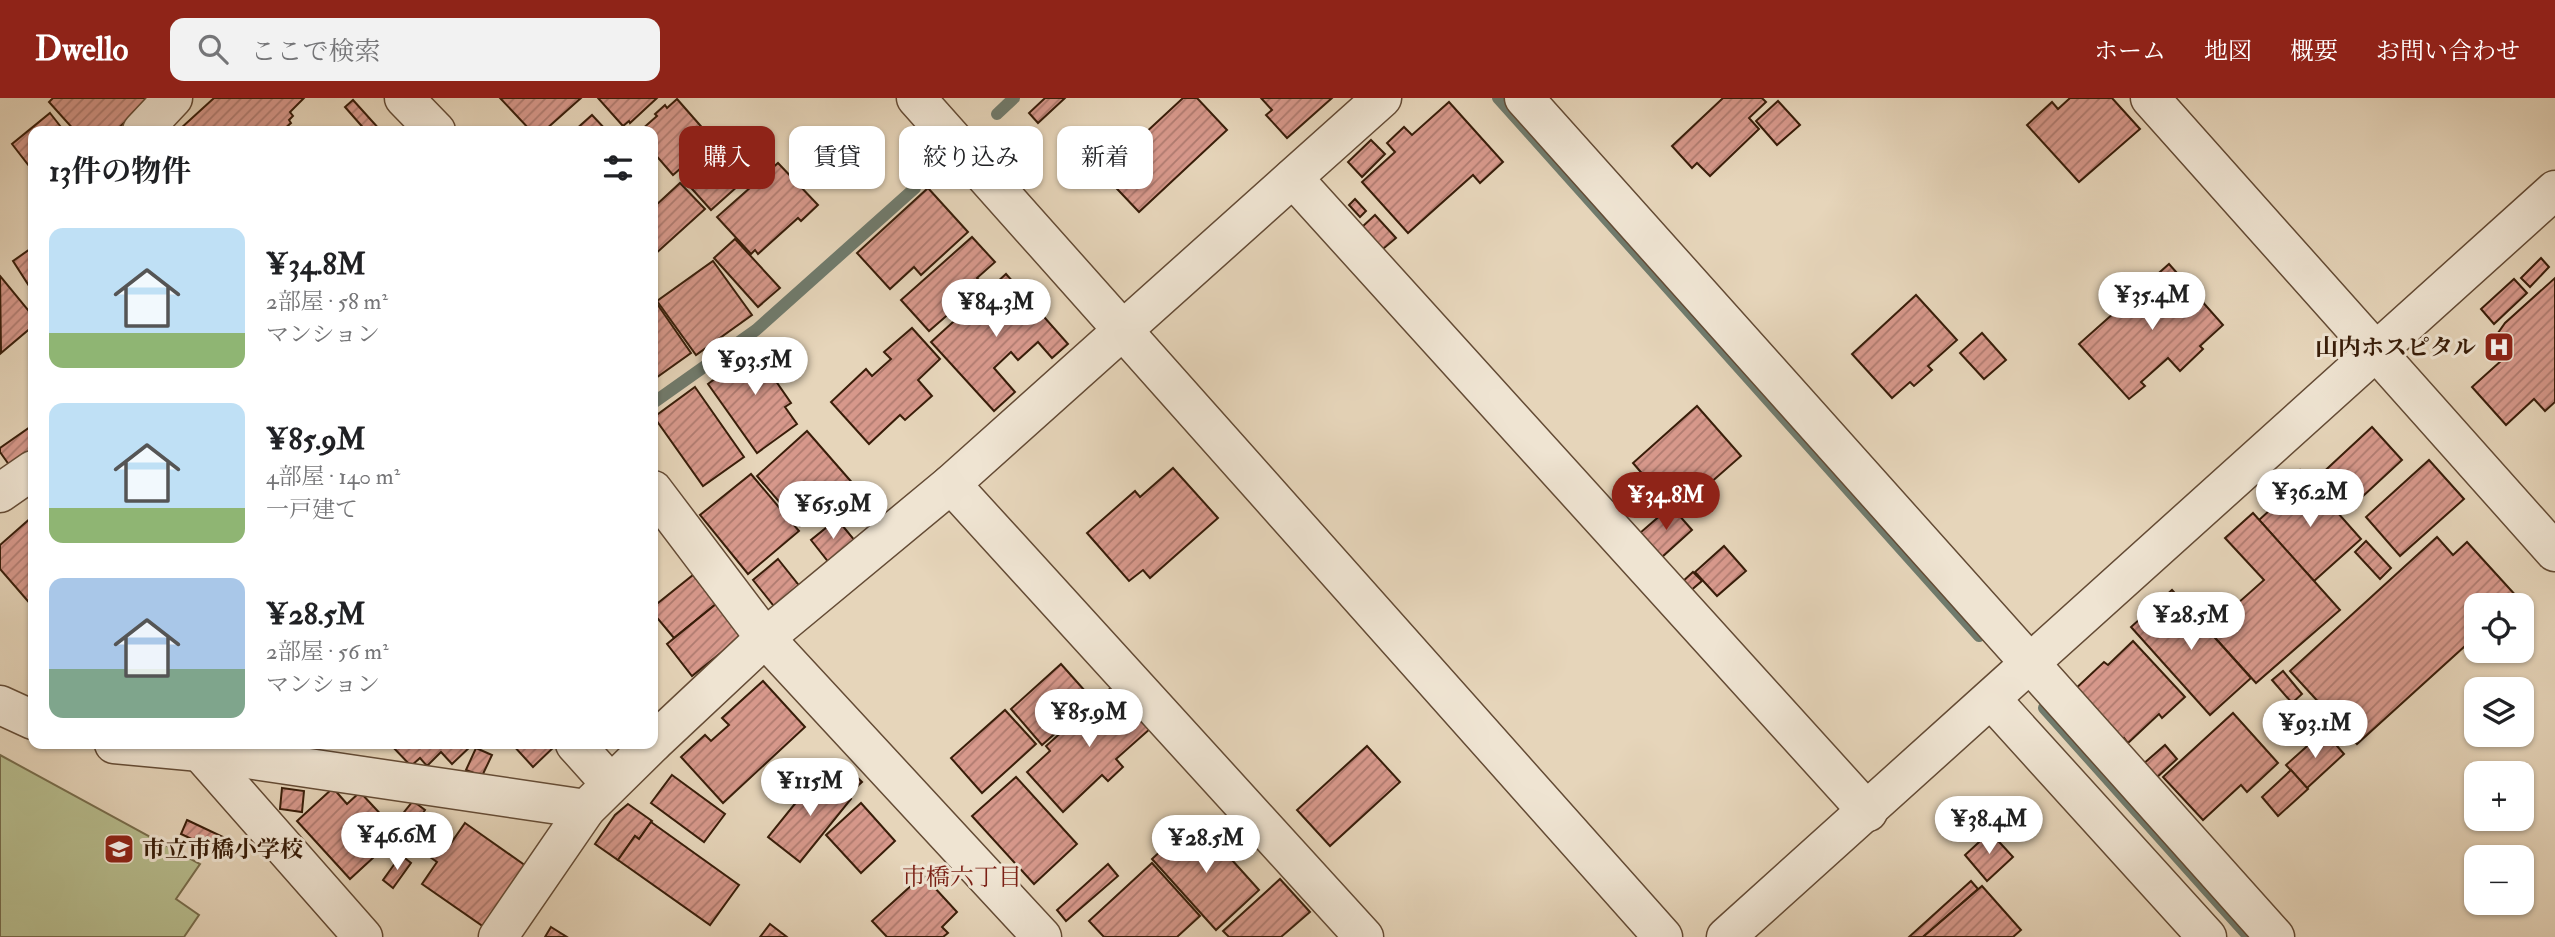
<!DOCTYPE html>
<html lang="ja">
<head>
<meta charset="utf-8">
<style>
  body { margin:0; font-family:"IM FELL Double Pica","Noto Serif JP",serif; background:#f2f2f2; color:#202124; height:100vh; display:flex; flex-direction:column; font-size:26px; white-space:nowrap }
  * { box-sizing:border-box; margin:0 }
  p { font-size:23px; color:#757577 }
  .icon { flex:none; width:38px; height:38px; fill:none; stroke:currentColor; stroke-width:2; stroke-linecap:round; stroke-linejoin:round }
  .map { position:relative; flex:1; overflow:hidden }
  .side { position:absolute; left:28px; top:28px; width:630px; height:623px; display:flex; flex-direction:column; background:#fff; border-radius:14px; box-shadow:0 2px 5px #0004 }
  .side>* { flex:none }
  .banner { position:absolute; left:679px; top:28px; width:665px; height:63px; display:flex; gap:14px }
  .fabs { position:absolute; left:2464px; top:495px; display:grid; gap:14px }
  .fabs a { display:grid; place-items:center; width:70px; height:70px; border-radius:14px; background:#fff; box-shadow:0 2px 5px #0004; font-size:35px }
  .price { position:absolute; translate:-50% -60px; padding:0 16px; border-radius:24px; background:#fff; color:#222; font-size:23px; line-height:46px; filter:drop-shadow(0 2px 4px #0008) }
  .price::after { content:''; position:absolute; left:50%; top:42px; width:21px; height:16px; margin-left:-10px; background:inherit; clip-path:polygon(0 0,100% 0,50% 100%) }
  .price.active { background:#8f2418; color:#fff }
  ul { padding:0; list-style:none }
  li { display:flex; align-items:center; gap:21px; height:175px; padding:0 21px }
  li span { display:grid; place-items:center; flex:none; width:196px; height:140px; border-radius:14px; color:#555 }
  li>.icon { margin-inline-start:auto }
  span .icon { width:84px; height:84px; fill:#fffc; stroke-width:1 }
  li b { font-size:30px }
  h2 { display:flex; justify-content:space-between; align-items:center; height:84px; padding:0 21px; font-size:30px }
  .pill { padding:0 24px; border-radius:14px; background:#fff; box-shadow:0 2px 5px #0004; font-size:24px; line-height:63px }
  .pill.active { background:#8f2418; color:#fff }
  header { display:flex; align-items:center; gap:42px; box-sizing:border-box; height:98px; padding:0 35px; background:#8f2418; color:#fff }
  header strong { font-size:33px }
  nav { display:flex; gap:38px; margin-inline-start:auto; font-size:24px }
  .search { width:490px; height:63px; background:#f2f2f2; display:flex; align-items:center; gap:18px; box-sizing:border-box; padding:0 24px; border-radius:14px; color:#757577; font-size:26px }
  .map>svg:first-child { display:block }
  .grass { fill:#b7bd8e; stroke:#786d4c; stroke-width:2 }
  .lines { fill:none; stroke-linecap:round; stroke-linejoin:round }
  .stream { stroke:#707b6d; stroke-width:12 }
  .building { fill:url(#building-hatch); stroke:#381d09; stroke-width:2 }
  .minor-casing { stroke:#644b35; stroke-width:41 }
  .minor { stroke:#efe4d2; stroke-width:38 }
  .labels { text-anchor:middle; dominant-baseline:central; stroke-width:6; stroke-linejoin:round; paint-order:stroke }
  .poi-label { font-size:23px; font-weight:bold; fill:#381d09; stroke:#efe4d2; text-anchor:end }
  .neighbourhood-label { font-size:24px; fill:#7a1f14; stroke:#efe4d2 }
</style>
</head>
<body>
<header>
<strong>Dwello</strong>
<div class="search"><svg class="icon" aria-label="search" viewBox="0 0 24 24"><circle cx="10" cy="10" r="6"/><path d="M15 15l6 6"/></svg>ここで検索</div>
<nav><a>ホーム</a><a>地図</a><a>概要</a><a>お問い合わせ</a></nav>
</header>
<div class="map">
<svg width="2555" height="839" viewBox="0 0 2555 839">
  <defs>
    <pattern id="building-hatch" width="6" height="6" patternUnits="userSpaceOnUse" patternTransform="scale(1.75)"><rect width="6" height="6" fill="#d7988b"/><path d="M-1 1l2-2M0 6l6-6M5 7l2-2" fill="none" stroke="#af7b70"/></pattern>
  </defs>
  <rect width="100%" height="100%" fill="#e6d5ba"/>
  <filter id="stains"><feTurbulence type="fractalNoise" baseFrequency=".00286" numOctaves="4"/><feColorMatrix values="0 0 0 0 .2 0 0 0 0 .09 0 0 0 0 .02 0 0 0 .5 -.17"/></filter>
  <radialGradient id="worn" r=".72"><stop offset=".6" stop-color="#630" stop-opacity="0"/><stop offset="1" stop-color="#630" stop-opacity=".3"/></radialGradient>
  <path class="grass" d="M0 657 200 766 176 801 199 817 184 839H0Z"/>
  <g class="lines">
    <g class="stream">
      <path d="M1498 0 1979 538"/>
      <path d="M997 16 1014 0"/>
      <path d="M653 305 756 232 915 90"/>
      <path d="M2044 610 2249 839"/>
    </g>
  </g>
  <g class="building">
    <path d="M53 0H152L115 33H75L49 4Z"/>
    <path d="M214 0H304L290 14 293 18 289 22 291 25 282 33H182L180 31Z"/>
    <path d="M500 0H581L544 33H531Z"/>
    <path d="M598 0H657L630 25 629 23 623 28Z"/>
    <path d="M1045 0H1065L1038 25 1029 15Z"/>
    <path d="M1183 0H1197L1227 32 1139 114 1102 75Z"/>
    <path d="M1261 0H1332L1287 40 1266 17 1272 12Z"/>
    <path d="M1723 0H1762L1766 4 1749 20 1759 31 1710 78 1697 65 1692 70 1672 48Z"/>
    <path d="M2070 0H2112L2140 31 2079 84 2027 27 2052 4 2058 11Z"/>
    <path d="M677 1 713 42 673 77 653 54V33H640L657 18 655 16 665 7 667 10Z"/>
    <path d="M353 2 381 33H366L345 9Z"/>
    <path d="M1778 3 1800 27 1777 47 1756 23Z"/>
    <path d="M1449 4 1503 64 1480 85 1473 77 1408 135 1362 84 1395 54 1387 45 1404 29 1412 37Z"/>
    <path d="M50 15 64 33H33V73L12 46Z"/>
    <path d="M592 17 607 33H574Z"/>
    <path d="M1371 42 1385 56 1362 79 1348 64Z"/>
    <path d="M722 49 748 79 711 112 684 82Z"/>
    <path d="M778 65 818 107 801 123 798 120 758 156 755 152 751 156 717 119Z"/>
    <path d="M680 85 705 111 653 158V110Z"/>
    <path d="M928 90 968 134 921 177 914 169 890 191 857 155Z"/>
    <path d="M1355 101 1366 113 1360 119 1349 107Z"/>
    <path d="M1375 117 1396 140 1383 151 1362 129Z"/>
    <path d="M972 139 995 164 977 180 982 185 969 198 974 205 958 219 952 213 929 233 901 202Z"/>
    <path d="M735 141 780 190 758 209 714 160Z"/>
    <path d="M33 149V194L13 163Z"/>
    <path d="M2541 160 2549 169 2530 189 2521 180Z"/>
    <path d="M713 163 752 217 696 257 657 203Z"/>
    <path d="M2169 166 2223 227 2200 248 2203 251 2180 273 2168 260 2141 284 2145 288 2129 301 2079 246Z"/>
    <path d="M1006 176 1068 246 1052 260 1038 244 1018 262 1011 254 994 270 1015 294 994 313 931 244Z"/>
    <path d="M0 178 33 218V228L1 255Z"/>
    <path d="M2555 180V304L2545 313 2534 301 2506 327 2472 289 2502 262 2495 247 2498 235 2505 225Z"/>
    <path d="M2514 181 2527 195 2494 226 2481 211Z"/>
    <path d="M1916 197 1957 242 1928 268 1932 272 1914 288 1910 284 1892 300 1852 256Z"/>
    <path d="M653 200 691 255 653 282Z"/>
    <path d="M912 230 940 261 918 282 932 298 905 322 900 317 869 346 831 304 866 271 872 278 891 261 884 254Z"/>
    <path d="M1982 235 2006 262 1984 281 1960 255Z"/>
    <path d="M755 245 758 249 763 246 780 270 771 276 791 305 785 309 797 326 757 355 708 286 732 268 729 264Z"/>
    <path d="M781 251 799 273 790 281 772 258Z"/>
    <path d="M695 289 744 359 703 388 654 319Z"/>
    <path d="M1697 308 1741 358 1676 415 1633 365Z"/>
    <path d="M33 327V357L12 371 0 354V350Z"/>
    <path d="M2372 329 2402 362 2348 412 2317 380Z"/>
    <path d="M807 333 855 388 827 412 823 408 800 428 757 378Z"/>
    <path d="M2429 362 2464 401 2400 458 2366 419Z"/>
    <path d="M1173 370 1218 420 1150 480 1143 472 1129 483 1087 435 1135 393 1140 399Z"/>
    <path d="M2300 372 2306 379 2284 399 2278 392Z"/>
    <path d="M751 376 799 433 748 476 700 417Z"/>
    <path d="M2306 379 2361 441 2314 483 2259 422Z"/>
    <path d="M863 395 874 407 851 427 841 415Z"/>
    <path d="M1671 408 1692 432 1662 459 1640 435Z"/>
    <path d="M2253 415 2340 512 2256 585 2208 532 2215 524 2211 519 2223 509 2228 514 2264 482 2225 440Z"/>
    <path d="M33 418V509L0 471V447Z"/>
    <path d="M837 421 856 444 830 466 811 442Z"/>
    <path d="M2437 439 2453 457 2467 444 2518 500 2509 508H2476V538L2357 646 2290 573Z"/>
    <path d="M2366 443 2391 470 2380 481 2355 454Z"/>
    <path d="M1724 448 1746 473 1717 498 1695 474Z"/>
    <path d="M778 461 801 490 777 512 753 482Z"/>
    <path d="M1693 474 1702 483 1689 494 1681 485Z"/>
    <path d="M693 477 716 506 674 540 653 515V509Z"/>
    <path d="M2172 492 2251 580 2210 617 2131 529Z"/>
    <path d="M716 506 742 538 692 578 667 546Z"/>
    <path d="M2133 543 2185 599 2162 620 2159 616 2128 645 2124 640 2120 643 2073 593 2104 564 2108 567Z"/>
    <path d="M1061 566 1093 602 1042 647 1011 611Z"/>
    <path d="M2283 573 2302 596 2292 605 2272 582Z"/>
    <path d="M763 583 805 629 723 705 681 659 705 637 711 643 729 627 722 620Z"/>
    <path d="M1113 588 1151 630 1116 661 1123 669 1108 683 1102 677 1063 714 1027 674 1050 653 1046 648Z"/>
    <path d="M1005 612 1036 646 982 695 951 660Z"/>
    <path d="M2233 615 2278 665 2247 694 2241 687 2203 722 2163 679Z"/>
    <path d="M2324 633 2344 656 2307 690 2286 667Z"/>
    <path d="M390 646H470L472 647 452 666 441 654 427 668 420 660 411 668Z"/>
    <path d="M512 646H557L533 669Z"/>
    <path d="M2165 647 2177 661 2155 681 2142 667Z"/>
    <path d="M1367 648 1400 684 1330 748 1297 712Z"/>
    <path d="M476 650 492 657 482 678 466 672Z"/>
    <path d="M850 672 862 684 850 695 839 682Z"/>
    <path d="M2291 672 2308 691 2278 718 2262 699Z"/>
    <path d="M819 676 851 701 800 764 768 739Z"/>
    <path d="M672 677 725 716 704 744 651 705Z"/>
    <path d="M1016 679 1077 746 1034 786 972 718Z"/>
    <path d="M282 690 304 693 302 714 280 711Z"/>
    <path d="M333 690 347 706 360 694 399 736 350 781 297 723Z"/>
    <path d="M413 703 425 712 406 738 393 728Z"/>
    <path d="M861 705 895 743 861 775 826 737Z"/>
    <path d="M628 706 652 723 639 741 635 738 618 762 595 746 615 717Z"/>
    <path d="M1195 721 1259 792 1216 832 1152 761Z"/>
    <path d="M187 722 223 739 217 753 181 736Z"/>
    <path d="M651 724 739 787 710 827 618 762 635 738 639 741Z"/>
    <path d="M465 725 526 768 484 829 422 786 437 764 430 759 442 743 449 748Z"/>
    <path d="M1990 734 2013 759 1987 783 1965 757Z"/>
    <path d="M401 757 411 765 393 790 383 782Z"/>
    <path d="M1152 765 1200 818 1177 839H1104L1089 823Z"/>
    <path d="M1108 766 1118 778 1066 823 1057 812Z"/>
    <path d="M923 777 957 814 942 829 948 835 943 839H887L872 823Z"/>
    <path d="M1280 781 1310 814 1281 839H1229L1223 833Z"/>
    <path d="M1971 783 1978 791 1923 839H1909Z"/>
    <path d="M1982 788 2021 832 2013 839H1923Z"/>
    <path d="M770 826 787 839H760Z"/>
    <path d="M551 829 567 839H545Z"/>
  </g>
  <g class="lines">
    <g class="minor-casing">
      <g id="minor">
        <path d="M404 0 436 33"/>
        <path d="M916 0 1663 839"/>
        <path d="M1524 0 2275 839"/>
        <path d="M2150 0 2555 454"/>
        <path d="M142 33 173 0"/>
        <path d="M1293 80 1868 714"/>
        <path d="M951 386 1364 839"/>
        <path d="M653 392 765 540 1042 839"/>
        <path d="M0 395 33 372"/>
        <path d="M1991 601 2207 839"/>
        <path d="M0 607 33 622"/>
        <path d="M653 645 765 540 951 386 1382 0"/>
        <path d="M114 646 200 654 586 711"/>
        <path d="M575 646 610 685"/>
        <path d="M200 654 363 839"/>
        <path d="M498 839 586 711 652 646"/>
        <path d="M1726 839 2555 92"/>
      </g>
    </g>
    <use href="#minor" class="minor"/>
  </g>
  <defs>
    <g id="hospital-square" transform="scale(1.575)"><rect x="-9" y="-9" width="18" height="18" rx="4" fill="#8f2418" stroke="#efe4d2"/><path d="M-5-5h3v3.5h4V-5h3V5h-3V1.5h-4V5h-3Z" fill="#fff"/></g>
    <g id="school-square" transform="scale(1.575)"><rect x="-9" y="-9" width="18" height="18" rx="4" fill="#8f2418" stroke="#efe4d2"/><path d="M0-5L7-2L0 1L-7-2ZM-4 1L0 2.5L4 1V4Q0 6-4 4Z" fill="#fff"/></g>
  </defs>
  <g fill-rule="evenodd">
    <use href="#hospital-square" x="2499" y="249"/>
    <use href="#school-square" x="119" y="751"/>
  </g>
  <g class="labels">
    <g class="poi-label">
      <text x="2476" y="249">山内ホスピタル</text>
      <text x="142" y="751" text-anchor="start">市立市橋小学校</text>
    </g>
    <g class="neighbourhood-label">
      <text x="962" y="779">市橋六丁目</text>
    </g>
  </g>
  <rect width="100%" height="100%" filter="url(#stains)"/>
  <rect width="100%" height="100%" fill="url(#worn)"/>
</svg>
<div class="fabs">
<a><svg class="icon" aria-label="locate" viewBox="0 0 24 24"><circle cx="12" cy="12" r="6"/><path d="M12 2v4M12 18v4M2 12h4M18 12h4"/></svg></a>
<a><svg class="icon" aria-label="layers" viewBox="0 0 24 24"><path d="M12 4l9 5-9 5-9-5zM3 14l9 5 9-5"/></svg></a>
<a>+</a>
<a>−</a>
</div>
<b class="price" style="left:2152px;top:234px">¥35.4M</b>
<b class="price" style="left:996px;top:241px">¥84.3M</b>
<b class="price" style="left:755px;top:299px">¥93.5M</b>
<b class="price" style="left:2310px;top:431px">¥36.2M</b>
<b class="price active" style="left:1666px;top:434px">¥34.8M</b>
<b class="price" style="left:833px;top:443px">¥65.9M</b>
<b class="price" style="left:2191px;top:554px">¥28.5M</b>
<b class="price" style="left:1089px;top:651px">¥85.9M</b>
<b class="price" style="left:2315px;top:662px">¥93.1M</b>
<b class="price" style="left:810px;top:720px">¥115M</b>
<b class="price" style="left:1989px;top:758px">¥38.4M</b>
<b class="price" style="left:397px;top:774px">¥46.6M</b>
<b class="price" style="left:1206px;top:777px">¥28.5M</b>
<div class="banner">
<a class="pill active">購入</a>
<a class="pill">賃貸</a>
<a class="pill">絞り込み</a>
<a class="pill">新着</a>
</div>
<section class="side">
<h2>13件の物件<svg class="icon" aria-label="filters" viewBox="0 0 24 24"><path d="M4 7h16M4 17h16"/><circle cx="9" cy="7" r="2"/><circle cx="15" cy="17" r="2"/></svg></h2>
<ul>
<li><span style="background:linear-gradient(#bfe0f5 75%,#8fb573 0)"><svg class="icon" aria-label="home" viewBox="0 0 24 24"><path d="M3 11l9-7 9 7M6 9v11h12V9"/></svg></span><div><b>¥34.8M</b><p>2部屋 · 58 m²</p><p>マンション</p></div></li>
<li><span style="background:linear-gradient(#bfe0f5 75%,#8fb573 0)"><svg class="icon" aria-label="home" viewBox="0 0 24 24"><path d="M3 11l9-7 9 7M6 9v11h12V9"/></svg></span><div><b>¥85.9M</b><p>4部屋 · 140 m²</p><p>一戸建て</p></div></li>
<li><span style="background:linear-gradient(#a9c7e8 65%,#7fa58c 0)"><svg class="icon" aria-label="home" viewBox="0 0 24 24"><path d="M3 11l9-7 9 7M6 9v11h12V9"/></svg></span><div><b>¥28.5M</b><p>2部屋 · 56 m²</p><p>マンション</p></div></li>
</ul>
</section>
</div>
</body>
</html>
